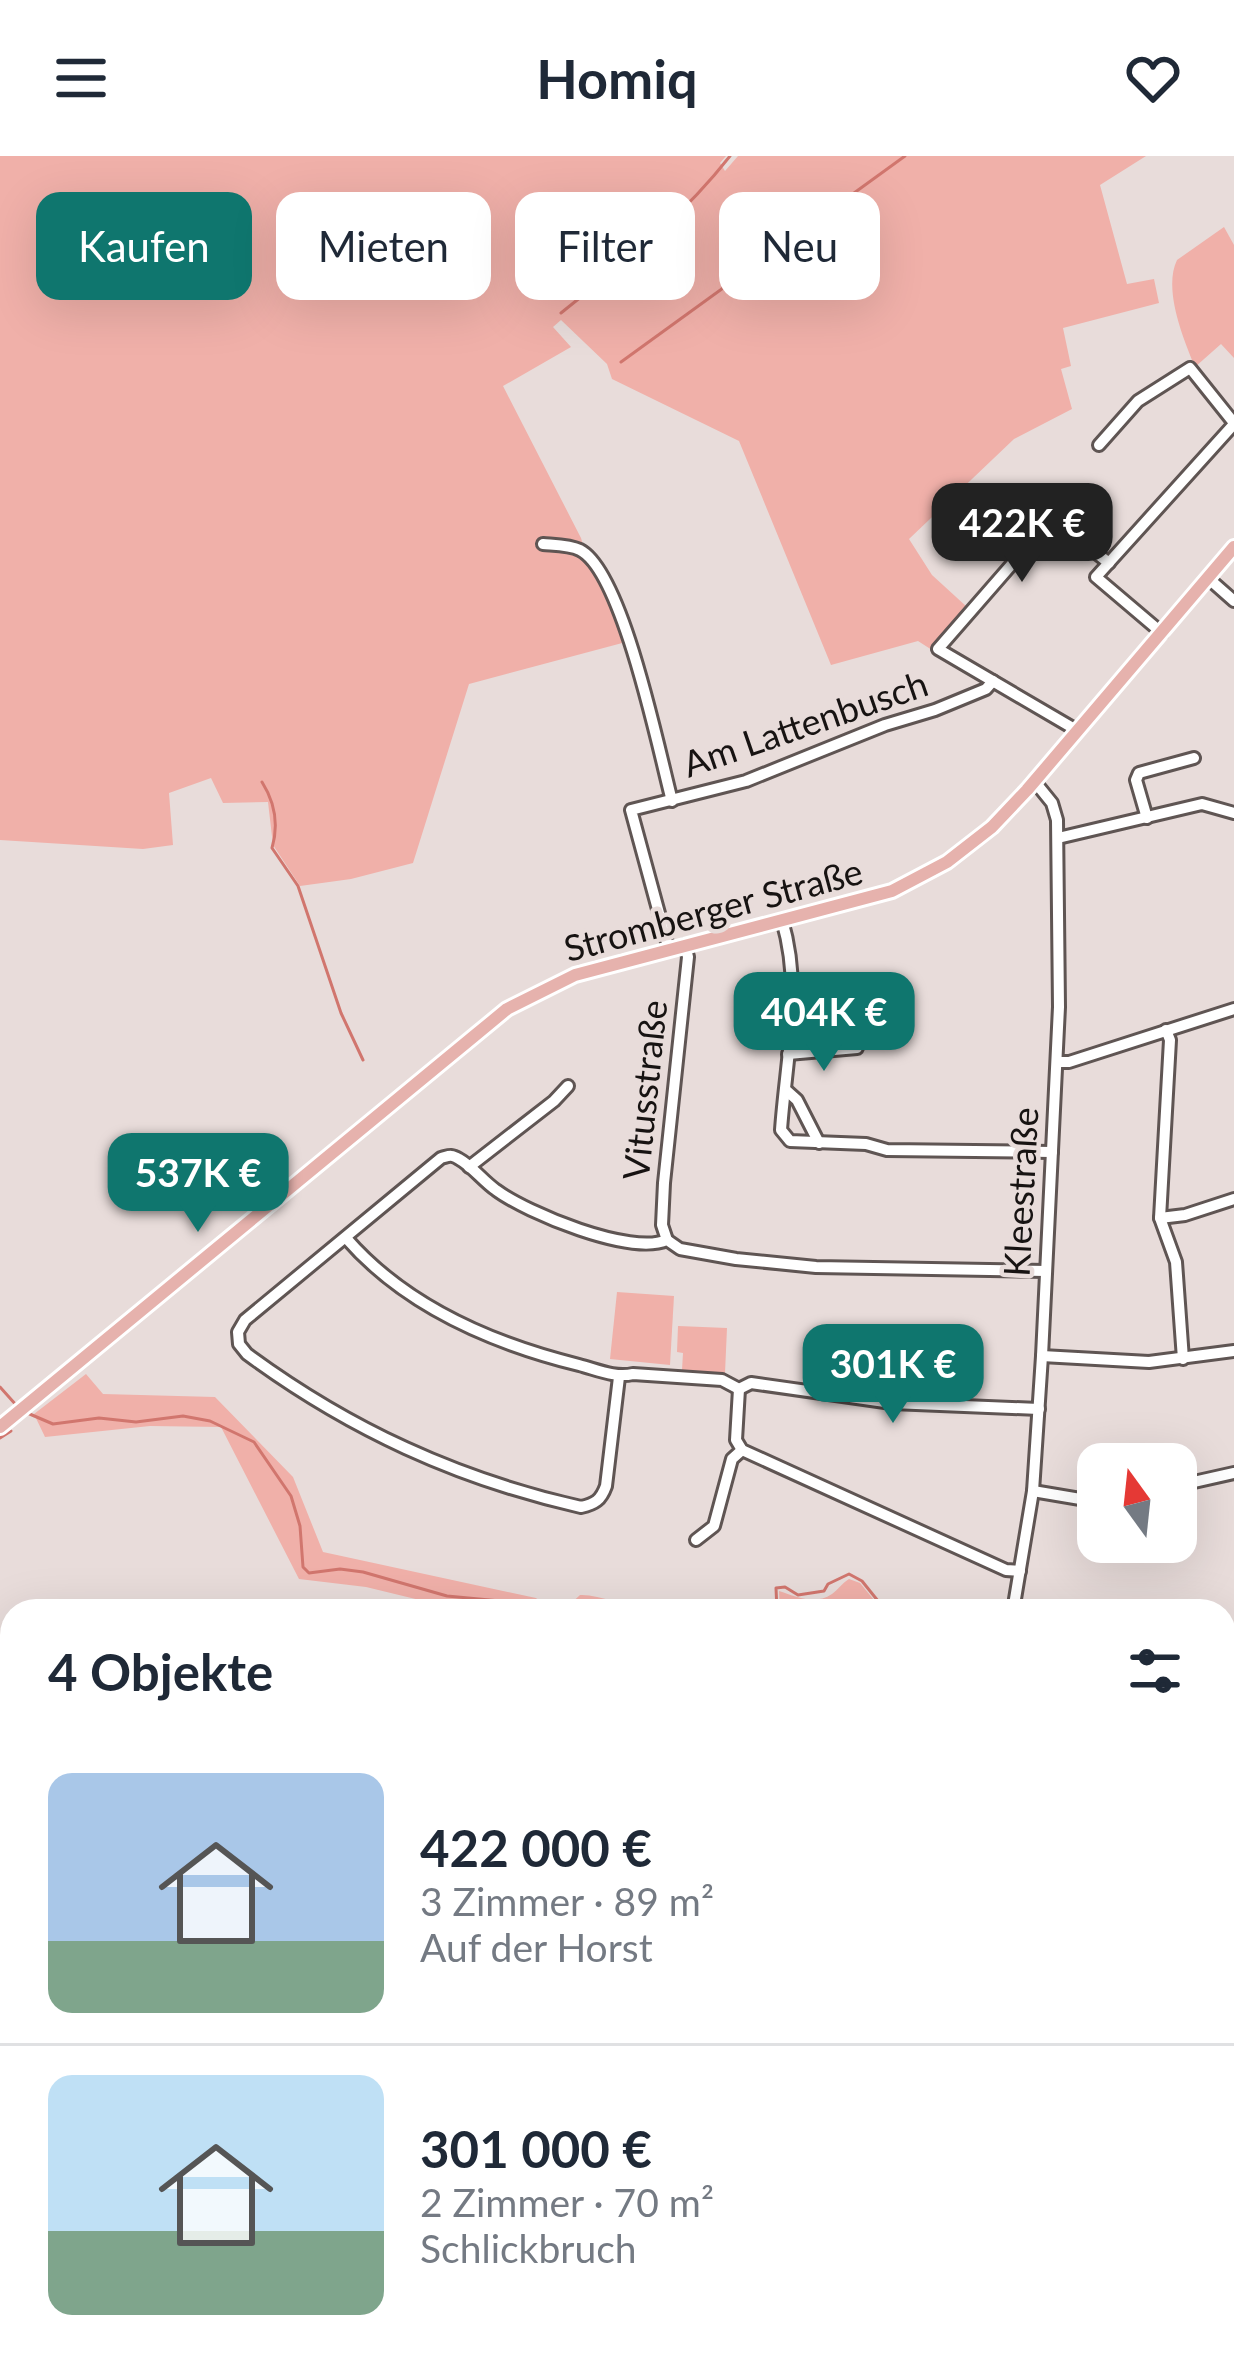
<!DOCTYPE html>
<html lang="de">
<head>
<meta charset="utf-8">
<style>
  body { margin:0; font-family:Lato,sans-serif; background:#f2f2f3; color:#1f2937; height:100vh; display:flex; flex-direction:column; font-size:45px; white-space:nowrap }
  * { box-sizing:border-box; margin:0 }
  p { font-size:39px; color:#747a83 }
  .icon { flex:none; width:66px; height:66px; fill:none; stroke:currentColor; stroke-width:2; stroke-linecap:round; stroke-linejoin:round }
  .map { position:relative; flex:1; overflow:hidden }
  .side { position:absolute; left:0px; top:1443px; width:1236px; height:771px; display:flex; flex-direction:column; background:#fff; border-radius:36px 36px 0 0; box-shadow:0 12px 48px #0002 }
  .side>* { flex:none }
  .guide { position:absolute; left:36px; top:36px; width:1164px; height:108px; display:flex; gap:24px }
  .needle { width:78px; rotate:345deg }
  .fabs { position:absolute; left:1077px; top:1287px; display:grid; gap:24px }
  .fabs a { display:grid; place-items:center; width:120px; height:120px; border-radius:24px; background:#fff; box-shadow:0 12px 48px #0002; font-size:60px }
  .price { position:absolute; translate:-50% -102px; padding:0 27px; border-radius:24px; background:#0f766e; color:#fff; font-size:39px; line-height:78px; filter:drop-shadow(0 3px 6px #0008) }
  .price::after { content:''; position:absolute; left:50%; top:72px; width:36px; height:27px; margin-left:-18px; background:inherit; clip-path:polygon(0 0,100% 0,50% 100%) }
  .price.current { background:#222; color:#fff }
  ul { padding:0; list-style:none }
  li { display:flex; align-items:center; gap:36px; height:300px; padding:0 48px }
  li+li { border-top:3px solid #e0e1e3 }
  li span { display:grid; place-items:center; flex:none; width:336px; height:240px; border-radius:24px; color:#555 }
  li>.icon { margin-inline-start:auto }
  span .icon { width:144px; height:144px; fill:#fffc; stroke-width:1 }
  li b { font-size:51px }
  h2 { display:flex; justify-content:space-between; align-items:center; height:144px; padding:0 48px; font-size:51px }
  .pill { padding:0 42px; border-radius:24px; background:#fff; box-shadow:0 12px 48px #0002; font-size:42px; line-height:108px }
  .pill.current { background:#0f766e; color:#fff }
  header { display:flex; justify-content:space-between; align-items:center; height:156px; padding:0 48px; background:#fff; font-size:54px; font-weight:700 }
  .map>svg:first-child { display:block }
  .green { fill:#f0b0a9 }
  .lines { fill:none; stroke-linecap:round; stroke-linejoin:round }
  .stream { stroke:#d1766e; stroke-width:3 }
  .minor-casing { stroke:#5f5553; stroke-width:16 }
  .major-casing { stroke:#fff; stroke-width:18 }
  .minor { stroke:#fff; stroke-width:10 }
  .major { stroke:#e6b2ad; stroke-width:12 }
  .labels { text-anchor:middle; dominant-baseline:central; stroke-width:9; stroke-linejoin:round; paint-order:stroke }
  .street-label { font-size:36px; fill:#171312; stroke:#e8dcda }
</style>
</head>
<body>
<header><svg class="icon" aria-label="menu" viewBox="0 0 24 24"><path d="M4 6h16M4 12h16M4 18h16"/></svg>Homiq<svg class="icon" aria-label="heart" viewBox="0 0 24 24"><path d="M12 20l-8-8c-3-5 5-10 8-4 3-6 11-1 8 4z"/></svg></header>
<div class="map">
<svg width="1234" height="2213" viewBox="0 0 1234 2213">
  <rect width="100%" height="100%" fill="#e8dcda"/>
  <g class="green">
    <path d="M0 0H726L720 7 725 15 738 0H1146L1100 29 1127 128 1154 123 1159 147 1063 172 1071 210 1061 213 1072 253 1014 283 909 383 932 419 967 451 932 494 918 485 831 509 739 285 612 223 607 208 561 164 553 171 571 191 503 230 581 382C591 419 615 449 626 486L469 528 413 707 351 723 300 730 273 689 268 646 223 647 211 622 169 637 173 689 143 693 0 684Z"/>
    <path d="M1224 71 1234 89V202L1221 188 1195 211C1183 182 1163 133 1177 104Z"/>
    <path d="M617 1136 674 1140 670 1209 610 1203Z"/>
    <path d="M678 1170 727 1172 725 1217 682 1214 683 1197 677 1196Z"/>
    <path d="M86 1218 103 1238 215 1241 293 1321 323 1396 536 1442 549 1454H564L580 1439C598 1438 627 1451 650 1455H465L366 1431 299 1423 221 1271 150 1270 45 1281 34 1258Z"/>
    <path d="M849 1423 860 1427 883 1455H780L779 1435C795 1440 814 1450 832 1438 838 1434 842 1427 849 1423Z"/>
    <path d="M0 1734 12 1735V1922L0 1969Z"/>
  </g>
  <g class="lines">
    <g class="stream">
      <path d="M561 157C623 107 680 64 730 0"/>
      <path d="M621 206 905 0"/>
      <path d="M262 626C274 645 279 668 272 692L298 730 341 857 363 904"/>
      <path d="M184 1111 311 1007"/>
      <path d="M0 1231 17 1250"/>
      <path d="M25 1256 53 1268 99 1262 136 1266 183 1260 210 1265 254 1286 291 1340 300 1370 303 1411 309 1417 340 1413 363 1416 447 1440 500 1445 526 1455"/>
      <path d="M0 1282 11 1275"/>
      <path d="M581 1455 590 1451 597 1455"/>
      <path d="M777 1455 776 1432 785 1431 798 1439 824 1435 828 1428 849 1418 862 1425 886 1455"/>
      <path d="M1224 1523 1234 1521"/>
      <path d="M525 2213 527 2202"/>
      <path d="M948 2213 950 2202"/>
      <path d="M965 2213 967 2202"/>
    </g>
    <g class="minor-casing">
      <g id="minor">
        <path d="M1099 289 1138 245 1190 212 1234 267"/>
        <path d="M543 388C554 389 570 389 580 394 623 416 659 596 672 645"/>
        <path d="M1208 422 1234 445"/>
        <path d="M1162 477 1096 421 1234 268"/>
        <path d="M1078 575 938 493 1052 362 1109 407"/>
        <path d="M1147 662 1136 624 1139 617 1194 602"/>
        <path d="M1058 682 1202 648 1234 657"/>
        <path d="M782 764C803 834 786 903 781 974L790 985 866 988 887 994 1052 996"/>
        <path d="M669 794 631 654 746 625 885 569 935 554 986 533 993 525"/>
        <path d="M1166 874 1170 884 1160 1062 1176 1106 1183 1203"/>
        <path d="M788 898 857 892"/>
        <path d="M1057 906H1069L1234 853"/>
        <path d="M787 935 797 944 819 987"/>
        <path d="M469 1011 554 945 568 930"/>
        <path d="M1160 1062 1185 1059 1234 1043"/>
        <path d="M346 1082C405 1150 494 1188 579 1209 598 1214 615 1222 633 1218L722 1224 739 1233 751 1227 892 1247 1039 1253"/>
        <path d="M667 1084 662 1069 664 1027 688 801 685 789"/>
        <path d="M1042 1200 1149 1206 1234 1195"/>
        <path d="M619 1221 606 1330C601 1344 595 1348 581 1351 457 1323 349 1273 247 1198L239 1188 238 1176 245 1164 441 1002C449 1000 451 998 459 1003 472 1010 483 1025 496 1034 527 1057 631 1100 667 1084L680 1093 736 1103 816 1111 1046 1115"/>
        <path d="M739 1233 736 1284 742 1294 1006 1414 1020 1415"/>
        <path d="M1176 1330 1234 1317"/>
        <path d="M1033 1335 1098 1346"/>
        <path d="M696 1384 714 1370 732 1303 742 1294"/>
        <path d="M1013 1455 1033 1335 1042 1200 1059 851 1057 664 1052 647 1035 626"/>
        <path d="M958 2213 959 2202"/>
      </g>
    </g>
    <g class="major-casing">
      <path id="major" d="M0 1271 473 881 507 853 575 819 892 735 947 706 992 671 1027 634 1234 391"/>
    </g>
    <use href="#minor" class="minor"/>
    <use href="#major" class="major"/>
  </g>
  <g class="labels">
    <g class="street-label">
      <text transform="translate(805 567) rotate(-19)">Am Lattenbusch</text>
      <text transform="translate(713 753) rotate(-15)">Stromberger Straße</text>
      <text transform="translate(644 934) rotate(-84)">Vitusstraße</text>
      <text transform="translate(1020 1036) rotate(-87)">Kleestraße</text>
    </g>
  </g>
</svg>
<div class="fabs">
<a><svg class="needle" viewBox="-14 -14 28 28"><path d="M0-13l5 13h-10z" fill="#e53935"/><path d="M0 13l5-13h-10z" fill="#747a83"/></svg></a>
</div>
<b class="price current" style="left:1022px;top:429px">422K €</b>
<b class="price" style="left:824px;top:918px">404K €</b>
<b class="price" style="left:198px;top:1079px">537K €</b>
<b class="price" style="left:893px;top:1270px">301K €</b>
<div class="guide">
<a class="pill current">Kaufen</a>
<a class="pill">Mieten</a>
<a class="pill">Filter</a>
<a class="pill">Neu</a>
</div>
<section class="side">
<h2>4 Objekte<svg class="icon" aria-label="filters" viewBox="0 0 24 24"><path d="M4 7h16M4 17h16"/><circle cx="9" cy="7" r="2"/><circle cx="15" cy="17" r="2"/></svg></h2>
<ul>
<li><span style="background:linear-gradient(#a9c7e8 70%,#7fa58c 0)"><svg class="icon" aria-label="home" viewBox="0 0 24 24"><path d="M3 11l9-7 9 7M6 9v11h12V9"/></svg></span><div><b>422 000 €</b><p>3 Zimmer · 89 m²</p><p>Auf der Horst</p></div></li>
<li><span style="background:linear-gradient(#bfe0f5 65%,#7fa58c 0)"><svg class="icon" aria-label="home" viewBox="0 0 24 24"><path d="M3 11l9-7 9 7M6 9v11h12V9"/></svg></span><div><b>301 000 €</b><p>2 Zimmer · 70 m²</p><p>Schlickbruch</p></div></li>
</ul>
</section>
</div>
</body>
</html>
